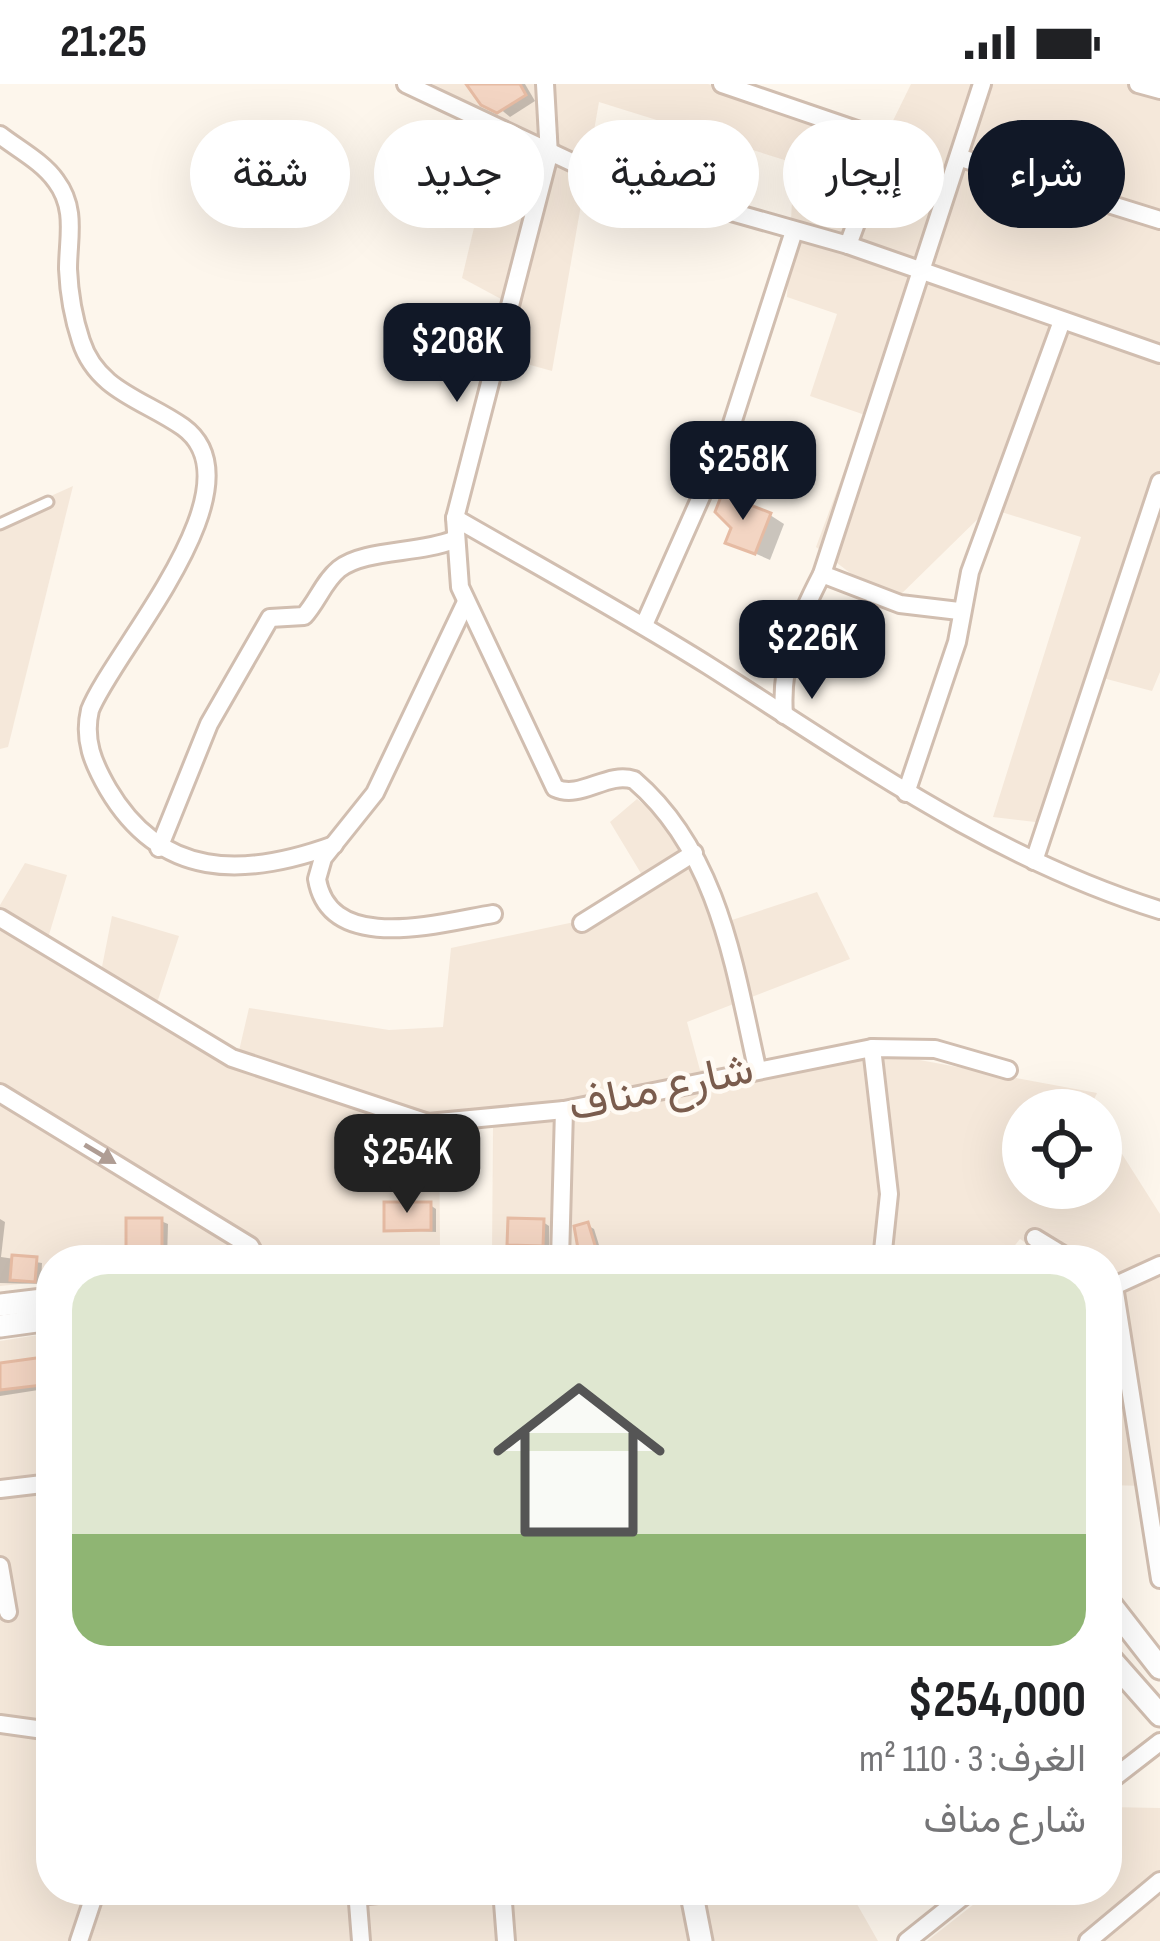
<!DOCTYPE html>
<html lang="ar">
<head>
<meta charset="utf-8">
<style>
  body { margin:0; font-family:"Sofia Sans Condensed",Vazirmatn,sans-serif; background:#f6f6f6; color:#202124; direction:rtl; height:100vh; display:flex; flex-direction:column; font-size:45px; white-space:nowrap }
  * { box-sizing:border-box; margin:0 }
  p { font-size:39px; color:#757577 }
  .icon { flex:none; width:66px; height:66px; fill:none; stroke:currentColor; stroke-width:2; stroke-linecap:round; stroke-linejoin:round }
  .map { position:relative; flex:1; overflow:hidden; direction:ltr }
  .side { position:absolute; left:36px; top:1161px; width:1086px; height:660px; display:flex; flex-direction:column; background:#fff; border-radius:48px; box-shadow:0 12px 48px #0002; direction:rtl }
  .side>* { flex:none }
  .top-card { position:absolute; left:36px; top:36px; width:1089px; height:108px; direction:rtl; display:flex; gap:24px }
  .tools { position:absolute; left:1002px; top:1005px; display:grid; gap:24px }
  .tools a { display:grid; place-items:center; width:120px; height:120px; border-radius:50%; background:#fff; box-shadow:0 12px 48px #0002; font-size:60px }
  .price { position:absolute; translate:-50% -102px; padding:0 27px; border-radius:24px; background:#111827; color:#fff; font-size:39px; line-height:78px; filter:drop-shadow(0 3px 6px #0008) }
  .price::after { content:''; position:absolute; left:50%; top:72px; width:36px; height:27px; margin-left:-18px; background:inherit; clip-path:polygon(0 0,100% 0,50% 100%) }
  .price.on { background:#222; color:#fff }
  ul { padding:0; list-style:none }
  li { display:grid; align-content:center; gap:24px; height:636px; padding:0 36px }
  li span { display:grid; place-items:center; height:372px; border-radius:36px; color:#555 }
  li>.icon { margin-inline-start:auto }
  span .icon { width:216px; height:216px; fill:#fffc; stroke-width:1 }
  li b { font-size:51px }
  .chip { padding:0 42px; border-radius:54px; background:#fff; box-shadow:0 12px 48px #0002; font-size:42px; line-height:108px }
  .chip.on { background:#111827; color:#fff }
  .status { display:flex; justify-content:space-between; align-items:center; height:84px; padding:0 60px; background:#fff; direction:ltr }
  .status svg { height:33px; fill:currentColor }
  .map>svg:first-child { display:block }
  .residential { fill:#f5e8da }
  .shadow { fill:#0003 }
  .building { fill:#f3d5c3; stroke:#e6bba3; stroke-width:3 }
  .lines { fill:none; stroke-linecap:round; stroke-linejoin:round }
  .service-casing { stroke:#d1beb0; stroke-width:15 }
  .minor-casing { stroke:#d1beb0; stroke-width:22 }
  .tertiary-casing { stroke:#d1beb0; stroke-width:27 }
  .service { stroke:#fff; stroke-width:9 }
  .minor { stroke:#fff; stroke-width:16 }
  .tertiary { stroke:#fff; stroke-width:21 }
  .oneway { fill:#af9d94 }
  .labels { text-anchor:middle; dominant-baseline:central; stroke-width:9; stroke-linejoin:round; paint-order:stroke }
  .street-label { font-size:45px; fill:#7a5c4d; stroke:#fffaf3 }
</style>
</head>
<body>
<div class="status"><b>21:25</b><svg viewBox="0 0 49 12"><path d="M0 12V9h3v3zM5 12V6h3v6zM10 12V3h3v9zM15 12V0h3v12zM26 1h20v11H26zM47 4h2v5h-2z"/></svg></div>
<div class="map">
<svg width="1160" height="1857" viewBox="0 0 1160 1857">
  <rect width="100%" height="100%" fill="#fdf6ec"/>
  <g class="residential">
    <path d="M433 0H708L886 51 911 0H1160V588L1152 607 1099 593 1044 739 993 733 1081 453 989 424 891 520 816 463 865 331 810 312 837 230 787 213 794 79 599 18 552 287 495 271 501 215 462 194 496 51 445 26Z"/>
    <path d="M73 402 8 663 0 665V435Z"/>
    <path d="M637 715 692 761 732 836 817 808 850 875 687 938 700 986 866 966 1097 1009 1089 1026H1023V1104H1101V1066L1122 1070 1160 1130V1487L1146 1402 1107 1401V1176H1050L1020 1155 1003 1176H542L492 1171 493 1043 439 1033 440 1165 262 1176H51V1197L0 1202V821L25 779 67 791 45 864 100 893 112 832 179 852 154 928 235 984 249 924 389 946 443 943 451 864 584 836 645 796 610 738Z"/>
    <path d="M51 1249V1806H849L878 1857H0V1257Z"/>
    <path d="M1107 1723 1160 1724V1857H927L992 1806H1107Z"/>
  </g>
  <g class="shadow">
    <path d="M470 0H525L535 17 510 33Z"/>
    <path d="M770 431 784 440 770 476 729 458Z"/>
    <path d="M430 1121 436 1125V1148L387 1145Z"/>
    <path d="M0 1135 5 1138 1 1173 42 1179 41 1200 0 1199Z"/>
    <path d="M161 1137 168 1140 167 1176 129 1173Z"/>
    <path d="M543 1138 549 1142V1164L510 1159Z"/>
    <path d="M587 1141 594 1145 603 1174 583 1175Z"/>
    <path d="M613 1169 637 1172 643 1176H612Z"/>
    <path d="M51 1275V1304L0 1312V1282Z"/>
  </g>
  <g class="building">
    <path d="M466 0H520L526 11 497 29 481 21Z"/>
    <path d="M722 410 771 429 755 470 725 459 731 444 715 428Z"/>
    <path d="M384 1118H431V1146L384 1147Z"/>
    <rect x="126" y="1134" width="36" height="40"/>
    <path d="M508 1134 544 1135 543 1162 507 1161Z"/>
    <path d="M588 1138 598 1171 580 1176 574 1142Z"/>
    <path d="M12 1171 37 1173 35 1198 10 1196Z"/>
    <path d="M51 1272V1300L0 1306V1279Z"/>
  </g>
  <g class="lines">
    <g class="service-casing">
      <path id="service" d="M0 440 48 418"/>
    </g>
    <g class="minor-casing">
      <g id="minor">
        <path d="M406 0 597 90 848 161 1160 270"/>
        <path d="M545 0 549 71 455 434 460 503 555 704C581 716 607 687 634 696 718 768 734 881 757 984"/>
        <path d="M722 0 877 53 878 80 848 161"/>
        <path d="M1138 0 1160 6"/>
        <path d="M0 51C18 65 43 78 56 97 77 125 68 154 68 185 69 208 74 236 81 257 97 307 145 316 183 343 264 402 113 567 90 626 83 656 93 679 108 705 161 795 243 794 334 761"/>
        <path d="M961 74 1160 136"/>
        <path d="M455 434C540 483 626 530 709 582 854 674 994 775 1160 826"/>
        <path d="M822 490 900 520 959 527"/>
        <path d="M466 518 375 709 323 774 317 795C330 872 443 838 493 830"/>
        <path d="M644 541 728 352 794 147"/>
        <path d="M784 631C780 578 798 536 822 490L982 0"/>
        <path d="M906 709 957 558 970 488 1062 237"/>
        <path d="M159 764 209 640 270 534 304 532C317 518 324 497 339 485 364 465 419 470 453 456"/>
        <path d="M1034 777 1160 398"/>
        <path d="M0 834 232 974 428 1039 564 1026 872 964 935 965 1008 986"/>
        <path d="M582 839 694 769"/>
        <path d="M872 964 889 1110 882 1176"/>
        <path d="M0 1009 250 1162 258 1176"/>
        <path d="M1035 1154 1071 1176"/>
        <path d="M560 1176 564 1026"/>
        <path d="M1107 1198 1114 1202 1160 1495"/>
        <path d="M1114 1202 1160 1181"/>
        <path d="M0 1405 51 1399"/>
        <path d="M0 1482 8 1528"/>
        <path d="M0 1640 51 1647"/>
        <path d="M1107 1699 1160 1658"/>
        <path d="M357 1806 361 1857"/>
        <path d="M502 1806 506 1857"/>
        <path d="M358 1812 417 1806"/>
        <path d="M79 1857 96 1806"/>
        <path d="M907 1857 971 1806"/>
        <path d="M1088 1857 1160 1797"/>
      </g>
    </g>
    <g class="tertiary-casing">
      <g id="tertiary">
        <path d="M0 1221 51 1215"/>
        <path d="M0 1242 51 1235"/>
        <path d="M1107 1516 1160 1584"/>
        <path d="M1107 1571 1160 1631"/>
        <path d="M691 1806 701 1857"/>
      </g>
    </g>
    <use href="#service" class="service"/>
    <use href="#minor" class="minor"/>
    <use href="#tertiary" class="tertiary"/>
  </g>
  <defs><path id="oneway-solid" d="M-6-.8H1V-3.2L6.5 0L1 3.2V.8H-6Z" transform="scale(3)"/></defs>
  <use class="oneway" href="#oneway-solid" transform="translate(100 1070) rotate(31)"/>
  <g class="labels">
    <g class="street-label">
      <text transform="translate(661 1004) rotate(-12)">شارع مناف</text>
    </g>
  </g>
</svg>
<div class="tools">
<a><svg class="icon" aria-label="locate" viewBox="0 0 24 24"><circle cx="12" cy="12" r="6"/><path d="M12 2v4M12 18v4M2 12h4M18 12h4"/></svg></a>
</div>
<b class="price" style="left:457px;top:321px">$208K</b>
<b class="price" style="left:743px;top:439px">$258K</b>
<b class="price" style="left:812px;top:618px">$226K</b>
<b class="price on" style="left:407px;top:1132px">$254K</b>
<div class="top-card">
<a class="chip on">شراء</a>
<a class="chip">إيجار</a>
<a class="chip">تصفية</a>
<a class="chip">جديد</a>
<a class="chip">شقة</a>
</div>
<section class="side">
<ul>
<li><span style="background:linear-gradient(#dfe7d0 70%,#8fb573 0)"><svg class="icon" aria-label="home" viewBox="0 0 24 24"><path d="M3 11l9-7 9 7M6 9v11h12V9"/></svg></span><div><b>$254,000</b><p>الغرف: 3 · 110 m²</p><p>شارع مناف</p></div></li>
</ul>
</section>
</div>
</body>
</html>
